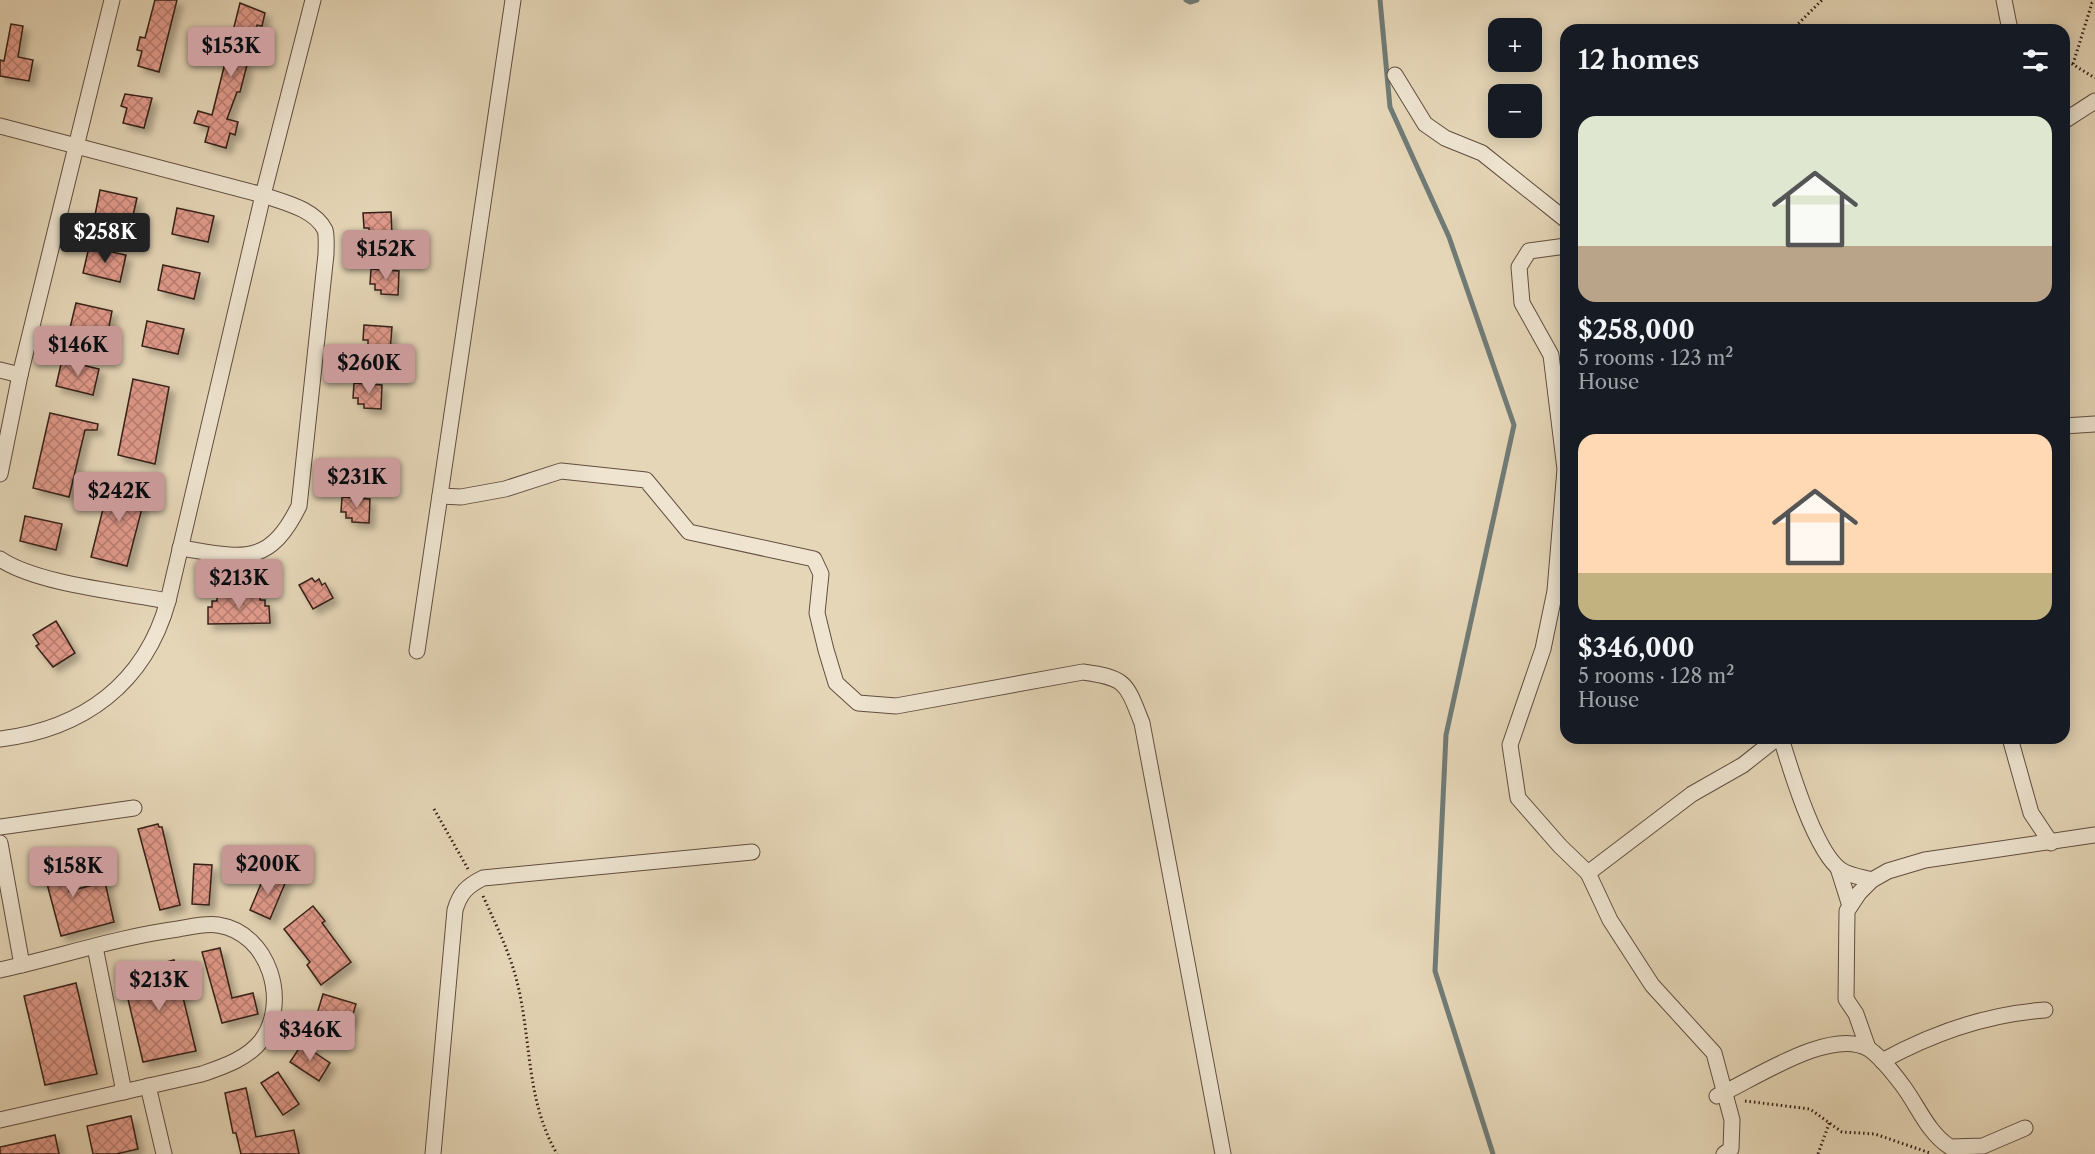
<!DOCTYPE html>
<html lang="en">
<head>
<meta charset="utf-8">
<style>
  body { margin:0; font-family:"Libre Caslon Text",serif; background:#242831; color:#f1f3f6; height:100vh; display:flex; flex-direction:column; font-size:22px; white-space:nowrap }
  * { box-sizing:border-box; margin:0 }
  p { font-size:20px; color:#9ea1a6 }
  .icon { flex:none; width:33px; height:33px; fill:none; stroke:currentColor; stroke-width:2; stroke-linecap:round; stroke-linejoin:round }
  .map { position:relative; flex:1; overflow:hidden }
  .sheet { position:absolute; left:1560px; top:24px; width:510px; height:720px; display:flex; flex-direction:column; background:#171b24; border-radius:18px; box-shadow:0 3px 15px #0003 }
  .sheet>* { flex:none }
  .fabs { position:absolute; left:1488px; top:18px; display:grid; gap:12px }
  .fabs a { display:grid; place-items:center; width:54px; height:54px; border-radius:12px; background:#171b24; box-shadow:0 3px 15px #0003; font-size:30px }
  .price { position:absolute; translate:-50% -51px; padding:0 14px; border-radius:6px; background:#c59692; color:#111; font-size:20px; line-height:39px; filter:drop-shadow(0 2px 3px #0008) }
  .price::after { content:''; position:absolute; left:50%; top:36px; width:18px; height:14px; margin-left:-9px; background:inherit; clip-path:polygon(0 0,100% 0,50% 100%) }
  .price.current { background:#222; color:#fff }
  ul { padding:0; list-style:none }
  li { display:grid; align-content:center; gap:12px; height:318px; padding:0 18px }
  li span { display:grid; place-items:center; height:186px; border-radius:18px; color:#555 }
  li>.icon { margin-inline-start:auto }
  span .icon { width:108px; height:108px; fill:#fffc; stroke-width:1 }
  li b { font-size:26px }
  h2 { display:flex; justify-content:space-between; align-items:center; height:72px; padding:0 18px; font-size:26px }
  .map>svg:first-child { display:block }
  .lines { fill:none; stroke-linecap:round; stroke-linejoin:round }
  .stream { stroke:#707b76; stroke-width:5 }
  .building { fill:url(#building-cross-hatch); stroke:#362018; stroke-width:1.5; filter:url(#shadow) }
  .street-casing { stroke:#624e40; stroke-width:17 }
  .path { stroke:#362018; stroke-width:3; stroke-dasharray:1.5 3; stroke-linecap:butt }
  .street { stroke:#eee4d0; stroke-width:15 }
</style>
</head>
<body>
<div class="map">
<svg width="2095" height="1154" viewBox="0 0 2095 1154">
  <defs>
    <pattern id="building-cross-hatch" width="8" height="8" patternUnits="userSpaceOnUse" patternTransform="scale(1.5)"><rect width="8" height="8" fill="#e19a8b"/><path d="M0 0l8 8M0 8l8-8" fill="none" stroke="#b77d71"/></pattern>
    <filter id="shadow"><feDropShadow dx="5.5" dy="5.5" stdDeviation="3" flood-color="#0004"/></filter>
  </defs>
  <rect width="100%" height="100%" fill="#e5d6b7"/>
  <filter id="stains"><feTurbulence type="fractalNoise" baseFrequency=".00333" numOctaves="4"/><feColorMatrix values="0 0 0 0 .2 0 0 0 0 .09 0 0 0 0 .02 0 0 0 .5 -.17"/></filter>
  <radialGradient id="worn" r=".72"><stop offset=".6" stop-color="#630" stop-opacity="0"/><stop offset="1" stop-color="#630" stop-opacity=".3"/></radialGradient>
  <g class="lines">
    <g class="stream">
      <path d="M1186 0 1190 2 1197 0"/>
      <path d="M1380 0 1390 107 1449 237 1514 425 1446 735 1435 971 1493 1154"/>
    </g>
  </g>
  <g class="building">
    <path d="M155 0H177L159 72 138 66 142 51 137 50 140 37 145 38Z"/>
    <path d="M240 3 265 13 262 26 257 25 253 39 248 38 241 63 247 65 240 92H237L227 119 238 122 235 135 230 133 226 148 205 142 209 127 194 123 198 111 212 115Z"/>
    <path d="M11 24 23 26 18 57 33 60 29 81 0 76V60L4 61Z"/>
    <path d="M125 94 152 98 144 128 123 123 127 108 121 106Z"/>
    <path d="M100 190 137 198 131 224 95 215Z"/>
    <path d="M177 208 214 216 208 242 172 234Z"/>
    <path d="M391 212 392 236H375V233H369V228H364L363 213Z"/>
    <path d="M89 247 126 255 120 282 83 273Z"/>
    <path d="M163 265 200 273 194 299 158 290Z"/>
    <path d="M371 269 399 271 398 295 381 294V290H375V284H370Z"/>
    <path d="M76 303 112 311 107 337 70 328Z"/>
    <path d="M147 321 184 329 178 354 142 346Z"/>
    <path d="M364 325 392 327 390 351 373 349V346L368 345V340H363Z"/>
    <path d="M62 360 99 369 93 395 56 386Z"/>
    <path d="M133 379 169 387 155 464 118 455Z"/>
    <path d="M354 383 382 385 381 409 364 408V404H358V398H353Z"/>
    <path d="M50 413 98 424 97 430H85L69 497 33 488Z"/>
    <path d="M110 481 147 489 127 566 91 557Z"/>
    <path d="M342 497 370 499 369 523 352 522V518H346V512H341Z"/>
    <path d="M25 516 62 524 56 550 20 541Z"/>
    <path d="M312 578 315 582 319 579 322 585 325 583 333 598 313 609 299 585Z"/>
    <path d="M260 595V600H265V606H269L270 623 208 624V607H212V601H217V596Z"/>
    <path d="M56 621 75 653 53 667 36 646 39 644 33 635Z"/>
    <path d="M158 824 159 827H162L180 905 160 910 138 829Z"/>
    <path d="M55 849 56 852 59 851 69 891 105 882 114 922 61 936 46 880 42 881 35 853Z"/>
    <path d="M194 864 212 865 209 905 192 904Z"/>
    <path d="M266 872 286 881 270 919 250 910Z"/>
    <path d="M313 906 325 921 322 923 351 962 321 985 307 965 310 962 284 929Z"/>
    <path d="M220 948 232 998 253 993 258 1014 222 1023 202 952Z"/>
    <path d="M174 960 196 1051 143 1062 122 974Z"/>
    <path d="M76 983 97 1074 45 1085 24 996Z"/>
    <path d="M323 994 356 1004 350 1024 317 1014Z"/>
    <path d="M302 1044 330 1063 319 1081 290 1062Z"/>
    <path d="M278 1072 299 1104 283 1115 261 1083Z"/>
    <path d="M246 1088 256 1137 294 1130 299 1154H241L236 1133H233L225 1093Z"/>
    <path d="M131 1116 138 1149 116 1154H93L87 1126Z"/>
    <path d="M55 1135 59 1154H0V1147Z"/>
  </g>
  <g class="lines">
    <g class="street-casing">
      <g id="street">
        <path d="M2004 0 2010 30"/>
        <path d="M1395 75 1425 124 1445 138 1482 153 1566 220"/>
        <path d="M2064 121 2095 101"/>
        <path d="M0 126 263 195 168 601C145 684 83 729 0 739"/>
        <path d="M1566 246 1529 251 1519 267 1522 303 1551 355 1565 469 1555 591 1543 649 1510 745 1518 798 1560 846 1588 873 1692 794 1743 765 1777 738"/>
        <path d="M0 370 20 375 112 0"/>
        <path d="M2064 426 2095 424"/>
        <path d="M0 474 20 375"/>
        <path d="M440 496 461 497 505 489 561 471 646 480 689 532 814 559 821 574 817 613 826 650 836 683 858 703 896 706 1083 672C1127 678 1126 683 1142 723L1223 1154"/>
        <path d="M180 548C240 557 268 569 299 506L326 254C326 247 327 236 325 230 315 209 283 202 263 195L313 0"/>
        <path d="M0 559C37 584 121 592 168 601"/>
        <path d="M417 651 513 0"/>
        <path d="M1781 738C1790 768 1815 852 1841 870 1850 876 1861 877 1872 880"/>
        <path d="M2010 738 2031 813 2051 843"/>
        <path d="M0 827 134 808"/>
        <path d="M0 843 22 965"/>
        <path d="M1838 868 1850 906"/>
        <path d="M1588 873 1610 920 1652 985 1714 1053 1732 1120 1731 1149 1724 1154"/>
        <path d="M95 947 124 1092"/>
        <path d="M0 970C59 957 118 937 178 929 190 927 205 923 218 925 270 933 290 1003 261 1041 247 1059 222 1067 202 1074L0 1120"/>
        <path d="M1868 1048 1856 1014 1846 999 1847 911 1859 893 1872 880 1888 871 1925 860 2095 835"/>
        <path d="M1882 1061C1933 1033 1986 1014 2045 1010"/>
        <path d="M148 1086 164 1154"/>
        <path d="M1717 1096C1753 1080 1831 1026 1869 1049 1882 1058 1894 1074 1903 1086 1918 1106 1928 1133 1950 1147L1983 1146 2025 1128"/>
        <path d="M433 1154 455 910C460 893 467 886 483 878L752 852"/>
      </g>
    </g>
    <g class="path">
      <path d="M1792 30 1822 0"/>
      <path d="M2064 59 2095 78"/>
      <path d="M2073 64 2092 3 2095 1"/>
      <path d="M434 809 468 869"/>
      <path d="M483 896C498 929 513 959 520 995 531 1049 528 1104 557 1154"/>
      <path d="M1745 1101 1810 1109 1842 1132 1875 1134 1930 1153"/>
      <path d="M1818 1154 1830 1121"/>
    </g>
    <use href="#street" class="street"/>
  </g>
  <rect width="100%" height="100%" filter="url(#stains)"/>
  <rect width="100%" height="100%" fill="url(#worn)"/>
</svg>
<div class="fabs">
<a>+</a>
<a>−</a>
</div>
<b class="price" style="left:231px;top:78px">$153K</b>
<b class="price current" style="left:105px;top:264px">$258K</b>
<b class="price" style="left:386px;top:281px">$152K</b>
<b class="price" style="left:78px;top:377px">$146K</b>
<b class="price" style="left:369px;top:395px">$260K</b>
<b class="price" style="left:357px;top:509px">$231K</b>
<b class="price" style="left:119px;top:523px">$242K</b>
<b class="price" style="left:239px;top:610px">$213K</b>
<b class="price" style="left:268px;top:896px">$200K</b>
<b class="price" style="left:73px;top:898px">$158K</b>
<b class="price" style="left:159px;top:1012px">$213K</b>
<b class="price" style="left:310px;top:1062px">$346K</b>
<section class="sheet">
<h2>12 homes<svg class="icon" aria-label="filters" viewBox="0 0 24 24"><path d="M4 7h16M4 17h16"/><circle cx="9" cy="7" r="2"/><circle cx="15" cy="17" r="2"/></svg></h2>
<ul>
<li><span style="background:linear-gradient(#dfe7d0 70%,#b9a48a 0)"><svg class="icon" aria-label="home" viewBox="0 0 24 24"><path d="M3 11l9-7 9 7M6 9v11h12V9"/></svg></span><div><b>$258,000</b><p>5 rooms · 123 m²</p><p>House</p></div></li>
<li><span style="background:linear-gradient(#ffd9b3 75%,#c2b280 0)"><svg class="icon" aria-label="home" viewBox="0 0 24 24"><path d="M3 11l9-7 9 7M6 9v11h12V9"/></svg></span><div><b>$346,000</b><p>5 rooms · 128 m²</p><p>House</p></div></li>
</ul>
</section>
</div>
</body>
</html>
